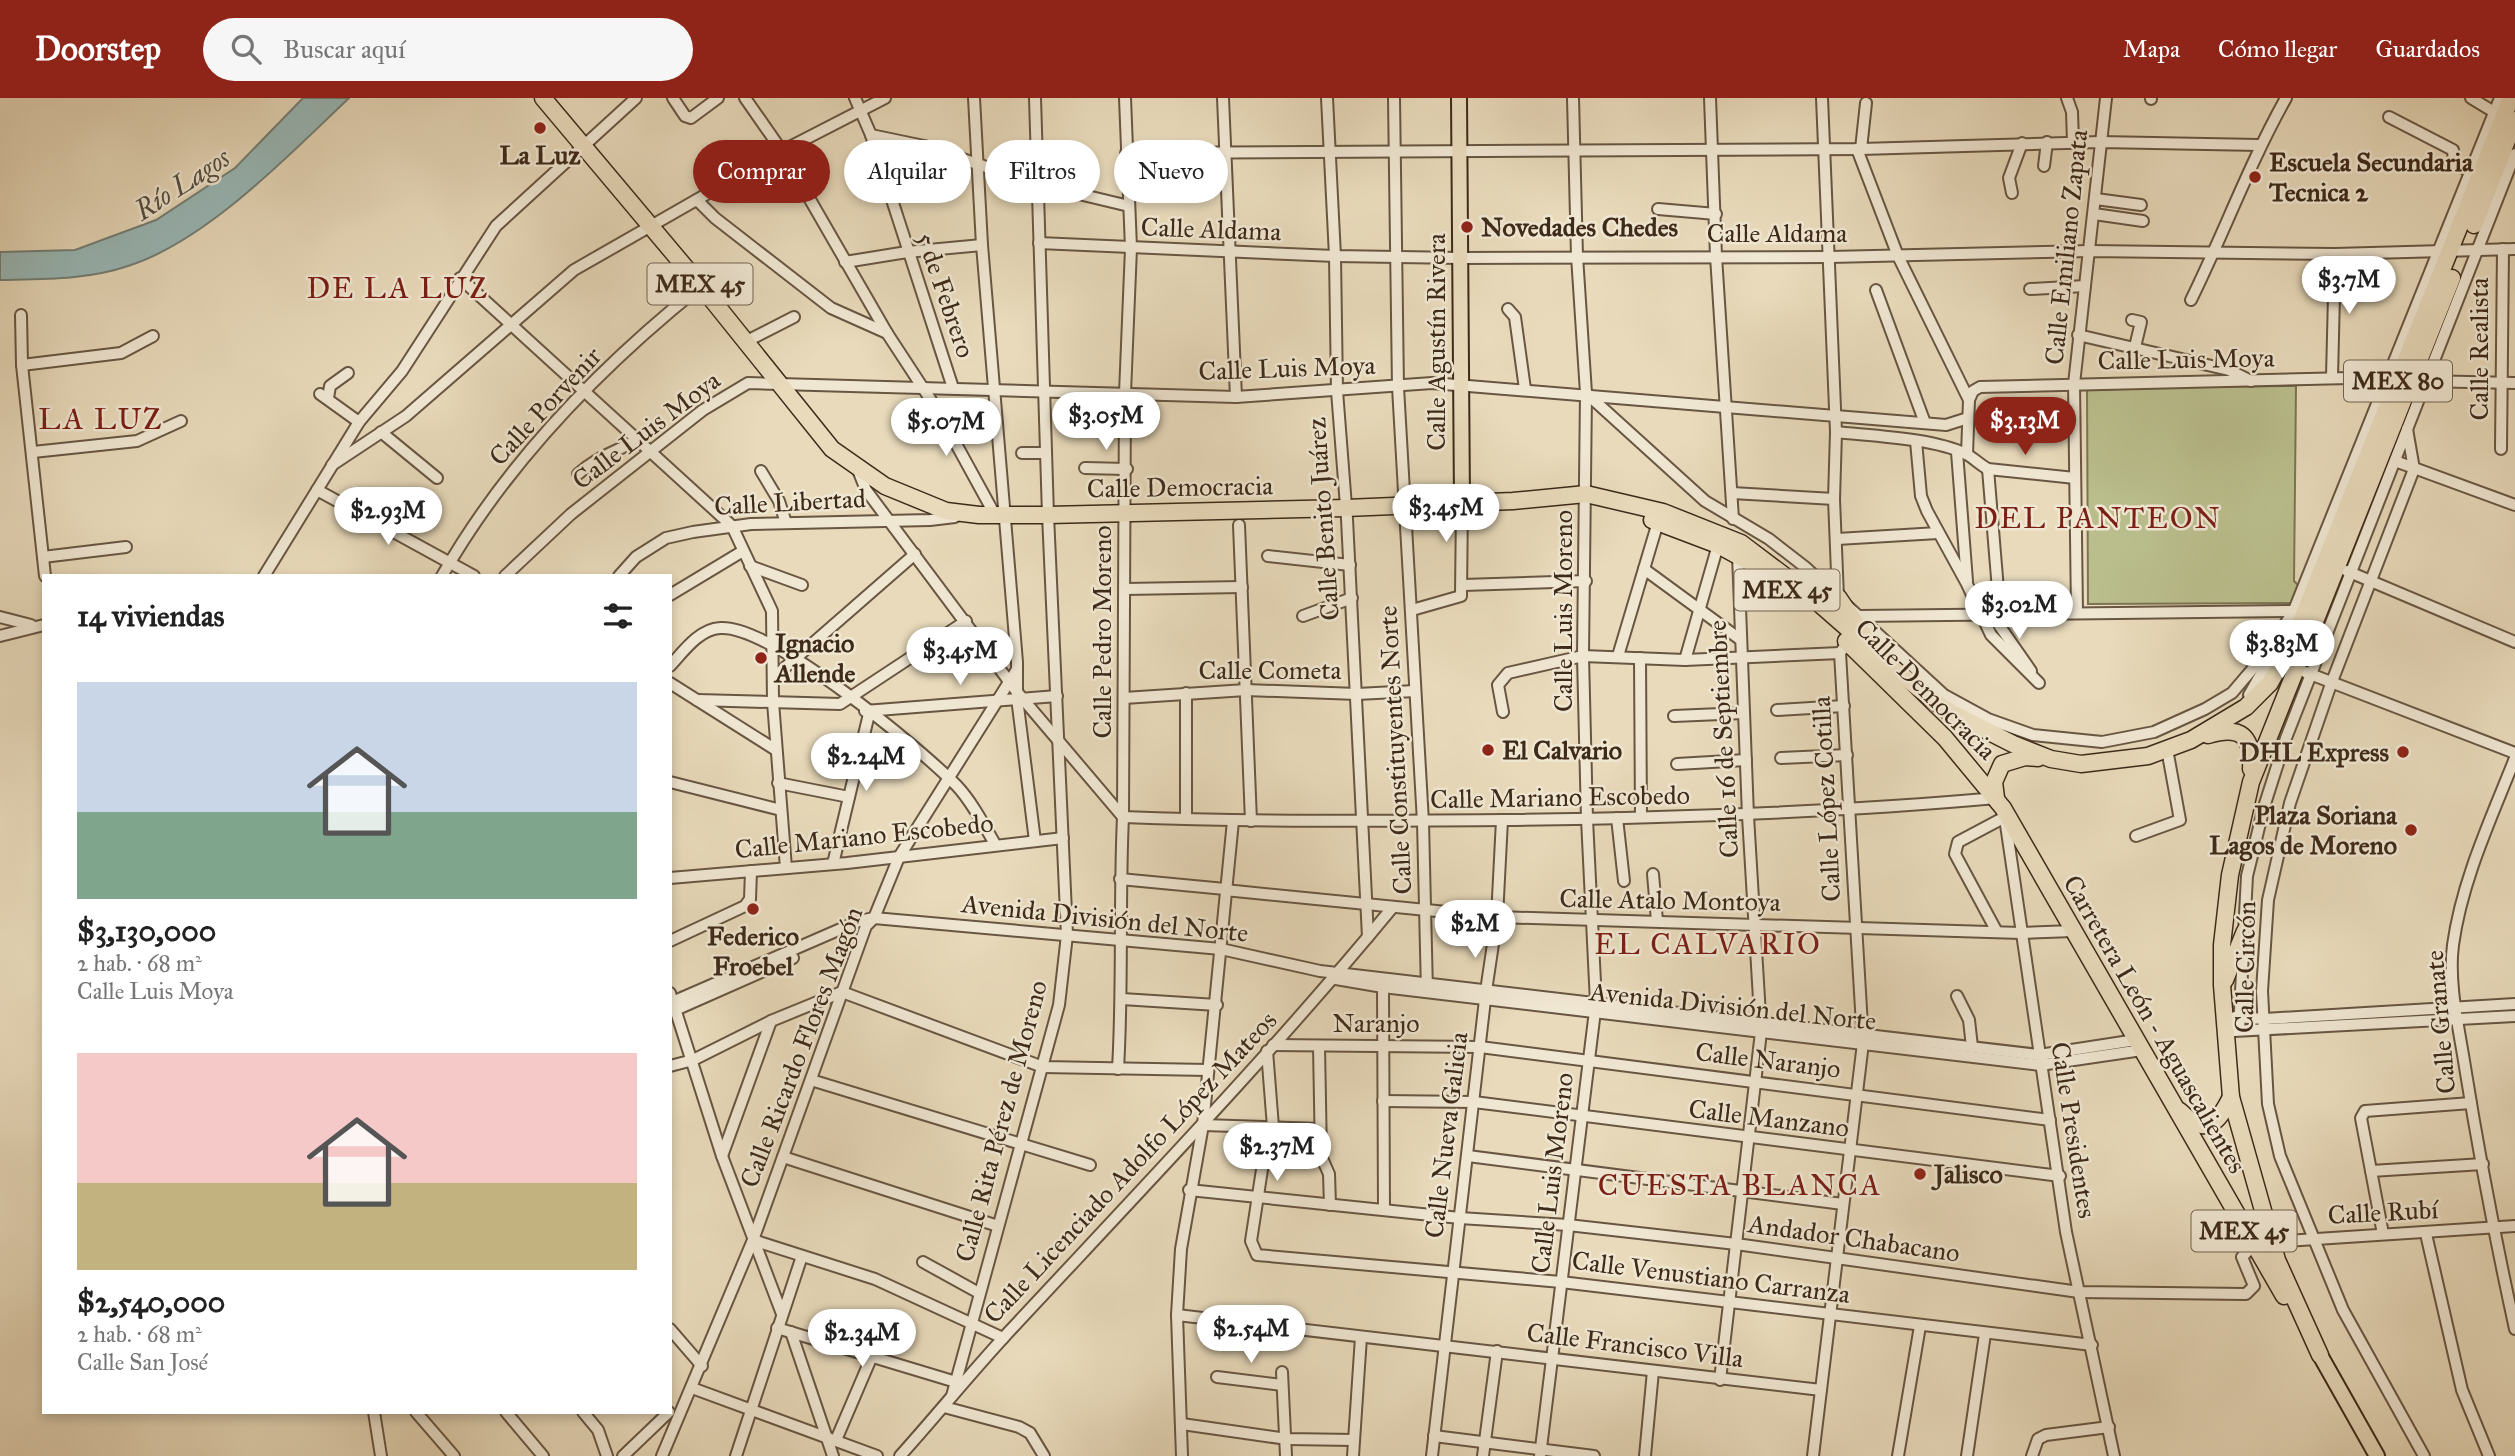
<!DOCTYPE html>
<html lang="es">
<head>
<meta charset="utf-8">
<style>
  body { margin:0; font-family:"IM FELL Great Primer",serif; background:#f6f6f6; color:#222; height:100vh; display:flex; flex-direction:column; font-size:26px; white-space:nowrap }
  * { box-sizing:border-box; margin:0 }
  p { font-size:23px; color:#767676 }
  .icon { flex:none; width:38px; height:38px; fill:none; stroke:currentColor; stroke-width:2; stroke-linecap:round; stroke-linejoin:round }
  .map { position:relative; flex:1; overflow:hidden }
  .drawer { position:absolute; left:42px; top:476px; width:630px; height:840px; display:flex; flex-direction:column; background:#fff; border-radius:0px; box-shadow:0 4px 10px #0003 }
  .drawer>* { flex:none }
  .banner { position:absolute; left:693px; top:42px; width:665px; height:63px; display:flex; gap:14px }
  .price { position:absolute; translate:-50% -60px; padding:0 16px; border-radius:24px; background:#fff; color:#222; font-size:23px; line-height:46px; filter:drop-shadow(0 2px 4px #0008) }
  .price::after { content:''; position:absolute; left:50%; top:42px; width:21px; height:16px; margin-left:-10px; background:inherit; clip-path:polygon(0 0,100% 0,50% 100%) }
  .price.active { background:#8f2418; color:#fff }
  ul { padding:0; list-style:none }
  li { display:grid; align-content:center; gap:14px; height:371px; padding:0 35px }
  li span { display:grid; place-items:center; height:217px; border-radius:0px; color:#555 }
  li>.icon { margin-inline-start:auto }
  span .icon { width:126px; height:126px; fill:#fffc; stroke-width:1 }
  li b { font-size:30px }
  h2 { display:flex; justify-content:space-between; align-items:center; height:84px; padding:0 35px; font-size:30px }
  .tag { padding:0 24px; border-radius:32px; background:#fff; box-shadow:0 4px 10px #0003; font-size:24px; line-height:63px }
  .tag.active { background:#8f2418; color:#fff }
  header { display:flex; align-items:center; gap:42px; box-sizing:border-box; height:98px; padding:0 35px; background:#8f2418; color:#fff }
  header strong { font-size:33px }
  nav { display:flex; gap:38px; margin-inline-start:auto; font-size:24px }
  .search { width:490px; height:63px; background:#f6f6f6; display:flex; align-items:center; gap:18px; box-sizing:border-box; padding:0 24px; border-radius:38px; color:#767676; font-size:26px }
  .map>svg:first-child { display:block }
  .green { fill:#babe8d; stroke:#7c7453; stroke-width:2 }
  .water { fill:#99b9b8; stroke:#748078; stroke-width:2 }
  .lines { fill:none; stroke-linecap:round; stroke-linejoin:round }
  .minor-casing { stroke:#685642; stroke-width:14 }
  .major-casing { stroke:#3d2a19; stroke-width:18 }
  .highway-casing { stroke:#3d2a19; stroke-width:19 }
  .minor { stroke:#f0e7d3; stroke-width:10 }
  .major { stroke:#e8dabb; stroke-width:14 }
  .highway { stroke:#e8dabb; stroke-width:16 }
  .poi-dot { fill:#8f2418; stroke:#f0e7d3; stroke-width:2.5 }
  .labels { text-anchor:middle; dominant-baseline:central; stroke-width:5; stroke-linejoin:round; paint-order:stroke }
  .shield { fill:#f0e7d3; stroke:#736351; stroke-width:2 }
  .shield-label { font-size:24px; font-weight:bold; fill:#3d2a19 }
  .poi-label { font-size:26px; font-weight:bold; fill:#3d2a19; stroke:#f0e7d3; text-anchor:start }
  .street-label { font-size:26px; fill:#3d2a19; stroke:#f0e7d3 }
  .water-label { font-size:28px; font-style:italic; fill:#544e41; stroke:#f0e7d3 }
  .quarter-label { font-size:30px; letter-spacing:2px; fill:#7a1f14; stroke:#f0e7d3 }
</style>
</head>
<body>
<header>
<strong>Doorstep</strong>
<div class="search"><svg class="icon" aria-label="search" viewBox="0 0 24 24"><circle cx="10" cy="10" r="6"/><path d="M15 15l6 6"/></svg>Buscar aquí</div>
<nav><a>Mapa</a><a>Cómo llegar</a><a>Guardados</a></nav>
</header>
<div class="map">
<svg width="2515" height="1358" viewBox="0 0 2515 1358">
  <rect width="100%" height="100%" fill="#e8dabb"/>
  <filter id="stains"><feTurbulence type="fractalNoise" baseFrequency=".00286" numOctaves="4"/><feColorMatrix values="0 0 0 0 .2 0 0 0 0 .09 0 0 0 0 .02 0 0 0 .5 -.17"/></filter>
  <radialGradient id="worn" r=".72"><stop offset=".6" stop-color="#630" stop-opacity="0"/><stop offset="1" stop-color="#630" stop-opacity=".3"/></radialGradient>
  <path class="green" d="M2296 288 2294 483 2299 488 2291 505 2088 506 2087 290Z"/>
  <path class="water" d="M303 0H349C290 56 207 143 128 168 87 182 43 181 0 182V154L75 152 156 122 235 70Z"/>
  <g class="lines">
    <g class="minor-casing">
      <g id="minor">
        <path d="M673 0 685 18 691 20 718 0"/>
        <path d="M745 0 782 53 887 235 938 313 995 417"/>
        <path d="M855 0 871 37 953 290"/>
        <path d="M974 0 982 147 1017 564V600L1035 743"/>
        <path d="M1223 0 1236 299"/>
        <path d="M1327 0 1335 158 1337 293 1347 421 1368 839"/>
        <path d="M1394 0 1398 289 1423 724 1427 894"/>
        <path d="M1710 0 1716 158 1733 421"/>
        <path d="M1822 0 1836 334 1834 401 1838 499"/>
        <path d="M2067 0 2072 14 2073 44"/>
        <path d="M2471 0 2499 17"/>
        <path d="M2151 1V0"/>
        <path d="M2389 19 2453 52 2454 65 2471 74"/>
        <path d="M871 37 924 48 1037 86 1129 108"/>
        <path d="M924 48 941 84"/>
        <path d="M1857 51 1898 158 1969 302 1967 356"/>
        <path d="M1861 51 1866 5"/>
        <path d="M1126 55 1861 51 2100 44 2259 47"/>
        <path d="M2044 68 2047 44"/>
        <path d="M2012 95 2009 80 2022 45"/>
        <path d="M2096 101 2141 107"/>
        <path d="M697 102 715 120 831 210 887 235"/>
        <path d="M1658 111 1716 116"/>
        <path d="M2094 116 2143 123"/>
        <path d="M1039 145 1335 158 1461 160 1830 159 2090 153 2335 156 2515 151"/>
        <path d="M845 164 907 154 982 147"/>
        <path d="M460 180 732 428 772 513 773 604 786 770"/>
        <path d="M2030 191 2085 188"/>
        <path d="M1876 192 1925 325"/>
        <path d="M2191 202C2224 135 2249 66 2286 0"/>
        <path d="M1508 211 1515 219 1525 291"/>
        <path d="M21 217 22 267 45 478"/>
        <path d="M2132 222 2141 224 2135 249"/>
        <path d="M2078 237 2229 272 2251 283"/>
        <path d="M745 244 794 219"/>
        <path d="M22 267 121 255 153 238"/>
        <path d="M2332 279 2335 156"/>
        <path d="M2422 283 2515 285"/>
        <path d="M1586 295 1705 403 1769 441 1805 469 1944 597 1988 621 2033 637 2102 644 2154 634 2205 611 2232 595 2261 561 2294 513"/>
        <path d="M320 296 359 324"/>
        <path d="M328 300 330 288 348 275"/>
        <path d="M1969 302 1973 293 1980 289 2392 279"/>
        <path d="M2407 331 2414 371 2331 586 2290 705 2268 802 2262 893 2268 1006 2280 1058 2343 1212 2424 1358"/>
        <path d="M381 334 437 380"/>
        <path d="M1836 334C1874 338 1933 340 1966 356 1974 360 1980 367 1988 371L2075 380"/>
        <path d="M1916 343 1921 398 1927 413 1967 486 1991 537 2039 585"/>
        <path d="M2501 351 2503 151"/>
        <path d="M33 354 137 343 181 323"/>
        <path d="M1957 354 1967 483"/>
        <path d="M1022 355H1046"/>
        <path d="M2395 363 2515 407"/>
        <path d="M332 367 406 318 574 172 782 53 885 0"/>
        <path d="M1085 370 1127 371"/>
        <path d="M1988 371 2000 516"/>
        <path d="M858 372 866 392 1017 594 1123 719C1251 724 1377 723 1505 722 1669 720 1832 715 1996 700"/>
        <path d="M761 373 779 403 786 425"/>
        <path d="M578 376C599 357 615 355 638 341"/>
        <path d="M317 392 474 478"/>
        <path d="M1732 395 1834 401"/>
        <path d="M1239 427 1251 723"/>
        <path d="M1837 441 1938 435"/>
        <path d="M1268 458 1350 467"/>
        <path d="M43 459 126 449"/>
        <path d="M750 468 802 487"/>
        <path d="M1644 471 1741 542"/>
        <path d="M2347 473 2515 544"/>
        <path d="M264 478 359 324 402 273 496 128 636 0"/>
        <path d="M442 478C507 364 600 269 701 188"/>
        <path d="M505 478 571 416 703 312 748 285 1236 299 1432 285 1946 327 1968 320"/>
        <path d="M619 478 636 459 666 440 693 434 751 426 930 422 955 419"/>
        <path d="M1463 487 1586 483"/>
        <path d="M1125 491 1242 489"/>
        <path d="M670 497 743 453"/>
        <path d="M1412 512 1461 498 1462 405"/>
        <path d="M2077 514 2074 286 2106 0"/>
        <path d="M1992 517 2031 573"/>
        <path d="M2292 517 2500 0"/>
        <path d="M1303 518 1352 500"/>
        <path d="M1859 518 2294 513"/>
        <path d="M0 519 31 527"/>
        <path d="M0 538 44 527"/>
        <path d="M1618 558 1658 424"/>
        <path d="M1640 560 1641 719"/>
        <path d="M1685 562 1718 447"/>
        <path d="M670 568C683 554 699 531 720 530 770 526 920 650 957 688 972 704 984 727 995 746"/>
        <path d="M2305 574 2515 655"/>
        <path d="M773 580 915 456"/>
        <path d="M670 585 776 652"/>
        <path d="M2249 597 2281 541"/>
        <path d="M1124 600 1246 592 1357 596 1415 593"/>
        <path d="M697 602 840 606 966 523"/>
        <path d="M1777 612 1844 608"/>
        <path d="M865 613 1057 598"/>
        <path d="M1503 614 1498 587 1508 575 1583 558 1685 562 1840 555"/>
        <path d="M1674 618 1744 615"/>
        <path d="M1781 660 1847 657"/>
        <path d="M2515 660C2491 721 2462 782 2453 847 2448 886 2459 930 2465 969 2479 1057 2496 1144 2515 1231"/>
        <path d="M1677 666 1746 662"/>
        <path d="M670 684 781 712"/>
        <path d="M778 685 849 699"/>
        <path d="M1617 720 1624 783"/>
        <path d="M2005 720 2066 1134 2114 1358"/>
        <path d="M1186 721V595"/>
        <path d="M2136 738 2180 722 2167 651"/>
        <path d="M833 766 869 616"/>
        <path d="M1653 776 1657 823"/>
        <path d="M670 780 847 765 1063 740"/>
        <path d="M1120 781 1225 791"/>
        <path d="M1225 792 1497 819 2021 835 2073 833"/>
        <path d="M1997 834 1955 756 1958 744 2005 719"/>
        <path d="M670 843 745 808 750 801 751 773"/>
        <path d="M1336 881 1383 889 2040 967 2142 952"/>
        <path d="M1383 889 1384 1112"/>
        <path d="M670 895 722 1058 782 1216"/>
        <path d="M1957 898 1969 922 1972 949"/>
        <path d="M1122 901 1217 907"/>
        <path d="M670 905 859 823 874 820 1221 851 1320 873 2039 957 2136 942"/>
        <path d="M673 913 793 860"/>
        <path d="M2235 919 2265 921 2515 906"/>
        <path d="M2239 932 2247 778 2264 709 2286 640 2515 56"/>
        <path d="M2234 933 2515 918"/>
        <path d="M1273 947 1480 949 2050 1022"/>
        <path d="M1319 948 1321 1058 1329 1076 1330 1107"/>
        <path d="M1267 953 1273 1029"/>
        <path d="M670 968 693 962 771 923 842 894 1043 969 1208 972"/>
        <path d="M1118 971C1123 887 1119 803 1123 719L1125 295 1131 150 1125 0"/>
        <path d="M811 982 1090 1067"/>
        <path d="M1383 1003 1474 1004 2060 1078"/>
        <path d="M1203 1027 1320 1031"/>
        <path d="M722 1058 771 923"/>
        <path d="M1468 1058 1843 1106"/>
        <path d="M783 1059 998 1128"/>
        <path d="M1263 1065 1251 1143 1257 1157 1561 1184 2092 1247"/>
        <path d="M2371 1073 2483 1066"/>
        <path d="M1189 1092 1460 1120 1568 1127 1736 1146 2079 1194 2246 1196 2254 1188 2242 1159 2253 1148 2272 1144 2515 1128"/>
        <path d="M2383 1136 2361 1020 2365 1013 2471 1005"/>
        <path d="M2426 1136 2462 1292 2489 1358"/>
        <path d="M753 1142 875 1181 1003 1240"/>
        <path d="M923 1164 979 1195"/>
        <path d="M1177 1217 1821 1292"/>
        <path d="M777 1230 956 1284"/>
        <path d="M670 1231 702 1268"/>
        <path d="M791 1234 833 1358"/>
        <path d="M1282 1274 1286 1358"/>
        <path d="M1217 1279 1282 1287"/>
        <path d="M1720 1282 1761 934 1748 718 1738 457"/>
        <path d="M692 1290 877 1358"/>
        <path d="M952 1298 1059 907 1067 837 1048 417 1035 0"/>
        <path d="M944 1309 1019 1329 1030 1335 1044 1358"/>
        <path d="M374 1314 381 1358"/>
        <path d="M416 1314 454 1358"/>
        <path d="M506 1314 543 1358"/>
        <path d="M583 1314 598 1332 607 1358"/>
        <path d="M1182 1326 1287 1341 1354 1342"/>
        <path d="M1434 1338 1594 1358"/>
        <path d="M836 1342 872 1258"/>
        <path d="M623 1358 669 1314"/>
        <path d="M662 1358 753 1142 866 828 874 820 899 759 1016 573"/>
        <path d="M736 1358 802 1158"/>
        <path d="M900 1358C936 1318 969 1277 1005 1238 1136 1097 1269 959 1392 810"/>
        <path d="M1182 1358 1177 1217 1181 1151 1203 1027 1233 723"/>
        <path d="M1353 1358 1361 1239"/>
        <path d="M1432 1358 1486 893 1497 819 1502 722"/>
        <path d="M1483 1358 1497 1253"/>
        <path d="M1540 1358 1596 905 1587 721 1583 558 1586 295 1577 158 1573 0"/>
        <path d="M1645 1358 1653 1273"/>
        <path d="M1813 1358 1863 945 1840 555 1847 545"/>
        <path d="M1898 1358 1920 1228"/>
        <path d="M1967 1358 1985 1236"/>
        <path d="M2032 1358 2038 1341 2046 1337 2109 1329"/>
      </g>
    </g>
    <g class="major-casing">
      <g id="major">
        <path d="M1459 0 1462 405"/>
        <path d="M2320 1257 2377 1358"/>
      </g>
    </g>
    <g class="highway-casing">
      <g id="highway">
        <path d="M543 0 701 188 832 351 885 388 946 413 979 417H1048L1346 410 1513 403 1586 396 1663 414 1741 445 1806 494 1894 571 1946 612 2013 646 2051 661 2081 666 2148 658 2191 642 2246 609 2270 585 2294 541 2511 0"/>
        <path d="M2474 127 2515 22"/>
        <path d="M1652 422 1718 447 1760 470"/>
        <path d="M1838 499 1865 539"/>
        <path d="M1846 543 1945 640 2003 710 2284 1198"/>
        <path d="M2208 637C2241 627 2253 638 2251 671"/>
        <path d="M1996 700 1994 684 2002 666 2025 659 2038 660"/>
        <path d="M2225 882 2245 833"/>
        <path d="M2180 1013C2206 1040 2218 1025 2231 999"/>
        <path d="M2320 1257 2277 1162 2231 999 2222 887V847L2230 777 2251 684 2452 180"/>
      </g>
    </g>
    <use href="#minor" class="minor"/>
    <use href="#major" class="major"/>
    <use href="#highway" class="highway"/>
  </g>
  <g class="poi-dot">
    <circle cx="540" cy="30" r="7"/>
    <circle cx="2255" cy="79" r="7"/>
    <circle cx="1467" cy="129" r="7"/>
    <circle cx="761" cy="560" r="7"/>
    <circle cx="1488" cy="652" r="7"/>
    <circle cx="2403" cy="654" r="7"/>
    <circle cx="2411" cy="732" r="7"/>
    <circle cx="753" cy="811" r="7"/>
    <circle cx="1920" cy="1076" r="7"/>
  </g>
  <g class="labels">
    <g class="shield">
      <rect x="647.5" y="165.5" width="105" height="41" rx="5"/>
      <rect x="2344" y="262.5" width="108" height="41" rx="5"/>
      <rect x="1734.5" y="471.5" width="105" height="41" rx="5"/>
      <rect x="2191.5" y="1112.5" width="105" height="41" rx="5"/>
    </g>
    <g class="shield-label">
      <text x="700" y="186">MEX 45</text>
      <text x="2398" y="283">MEX 80</text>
      <text x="1787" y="492">MEX 45</text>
      <text x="2244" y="1133">MEX 45</text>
    </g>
    <g class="poi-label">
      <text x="540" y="57" text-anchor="middle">La Luz</text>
      <text x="2269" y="64">Escuela Secundaria<tspan x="2269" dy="30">Tecnica 2</tspan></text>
      <text x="1481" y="129">Novedades Chedes</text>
      <text x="775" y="545">Ignacio<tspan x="775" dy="30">Allende</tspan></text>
      <text x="1502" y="652">El Calvario</text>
      <text x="2389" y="654" text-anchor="end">DHL Express</text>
      <text x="2397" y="717" text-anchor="end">Plaza Soriana<tspan x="2397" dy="30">Lagos de Moreno</tspan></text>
      <text x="753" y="838" text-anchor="middle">Federico<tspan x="753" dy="30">Froebel</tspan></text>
      <text x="1934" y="1076">Jalisco</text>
    </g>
    <g class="street-label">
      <text transform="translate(1211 131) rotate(2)">Calle Aldama</text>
      <text x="1777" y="135">Calle Aldama</text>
      <text transform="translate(2066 149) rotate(-84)">Calle Emiliano Zapata</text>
      <text transform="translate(946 197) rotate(71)">5 de Febrero</text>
      <text transform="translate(1436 244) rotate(-90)">Calle Agustín Rivera</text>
      <text transform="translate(2479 251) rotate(-90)">Calle Realista</text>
      <text transform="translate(2186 261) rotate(-1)">Calle Luis Moya</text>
      <text transform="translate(1287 270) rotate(-2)">Calle Luis Moya</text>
      <text transform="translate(545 308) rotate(-47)">Calle Porvenir</text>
      <text transform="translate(646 332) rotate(-37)">Calle Luis Moya</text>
      <text transform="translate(1180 389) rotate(-1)">Calle Democracia</text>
      <text transform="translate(790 404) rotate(-3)">Calle Libertad</text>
      <text transform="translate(1323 421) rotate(-94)">Calle Benito Juárez</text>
      <text transform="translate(1563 513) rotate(-90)">Calle Luis Moreno</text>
      <text transform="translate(1102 534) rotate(-90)">Calle Pedro Moreno</text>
      <text x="1270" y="572">Calle Cometa</text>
      <text transform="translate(1926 591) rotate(45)">Calle Democracia</text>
      <text transform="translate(1723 641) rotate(-93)">Calle 16 de Septiembre</text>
      <text transform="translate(1395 652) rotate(-93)">Calle Constituyentes Norte</text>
      <text transform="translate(1560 699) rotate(-1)">Calle Mariano Escobedo</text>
      <text transform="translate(1826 701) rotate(-93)">Calle López Cotilla</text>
      <text transform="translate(864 738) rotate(-6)">Calle Mariano Escobedo</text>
      <text transform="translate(1670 802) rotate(1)">Calle Atalo Montoya</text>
      <text transform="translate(1105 820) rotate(6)">Avenida División del Norte</text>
      <text transform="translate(2245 869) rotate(-89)">Calle Circón</text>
      <text transform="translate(1733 908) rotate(6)">Avenida División del Norte</text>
      <text transform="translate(2440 924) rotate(-95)">Calle Granate</text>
      <text x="1376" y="925">Naranjo</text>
      <text transform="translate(2155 926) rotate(60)">Carretera León - Aguascalientes</text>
      <text transform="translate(801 949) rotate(-69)">Calle Ricardo Flores Magón</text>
      <text transform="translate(1768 962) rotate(7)">Calle Naranjo</text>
      <text transform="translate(1769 1020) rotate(7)">Calle Manzano</text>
      <text transform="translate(1001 1023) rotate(-75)">Calle Rita Pérez de Moreno</text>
      <text transform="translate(2074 1032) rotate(81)">Calle Presidentes</text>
      <text transform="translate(1446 1037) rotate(-83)">Calle Nueva Galicia</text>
      <text transform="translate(1130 1069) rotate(-47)">Calle Licenciado Adolfo López Mateos</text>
      <text transform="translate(1552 1075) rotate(-83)">Calle Luis Moreno</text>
      <text transform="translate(2383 1114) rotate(-3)">Calle Rubí</text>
      <text transform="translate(1854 1140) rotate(8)">Andador Chabacano</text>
      <text transform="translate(1711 1179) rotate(7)">Calle Venustiano Carranza</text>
      <text transform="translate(1635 1247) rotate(7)">Calle Francisco Villa</text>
    </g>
    <g class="water-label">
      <text transform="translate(182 86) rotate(-33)">Río Lagos</text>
    </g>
    <g class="quarter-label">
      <text x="398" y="190">DE LA LUZ</text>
      <text x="101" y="321">LA LUZ</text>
      <text x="2098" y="420">DEL PANTEON</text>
      <text x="1708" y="846">EL CALVARIO</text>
      <text x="1740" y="1087">CUESTA BLANCA</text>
    </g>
  </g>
  <rect width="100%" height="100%" filter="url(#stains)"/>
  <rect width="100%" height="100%" fill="url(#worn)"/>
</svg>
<b class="price" style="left:2349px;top:218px">$3.7M</b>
<b class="price" style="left:1106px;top:354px">$3.05M</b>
<b class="price active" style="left:2025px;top:359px">$3.13M</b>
<b class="price" style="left:946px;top:360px">$5.07M</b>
<b class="price" style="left:1446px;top:446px">$3.45M</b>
<b class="price" style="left:388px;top:449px">$2.93M</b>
<b class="price" style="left:2019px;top:543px">$3.02M</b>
<b class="price" style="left:2282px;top:582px">$3.83M</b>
<b class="price" style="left:960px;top:589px">$3.45M</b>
<b class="price" style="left:866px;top:695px">$2.24M</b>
<b class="price" style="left:1475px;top:862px">$2M</b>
<b class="price" style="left:1277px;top:1085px">$2.37M</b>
<b class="price" style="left:1251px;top:1267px">$2.54M</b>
<b class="price" style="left:862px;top:1271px">$2.34M</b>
<div class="banner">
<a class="tag active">Comprar</a>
<a class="tag">Alquilar</a>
<a class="tag">Filtros</a>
<a class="tag">Nuevo</a>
</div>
<section class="drawer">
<h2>14 viviendas<svg class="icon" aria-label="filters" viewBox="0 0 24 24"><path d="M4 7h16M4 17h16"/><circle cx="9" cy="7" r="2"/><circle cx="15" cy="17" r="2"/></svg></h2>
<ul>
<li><span style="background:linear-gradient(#c9d6e8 60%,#7fa58c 0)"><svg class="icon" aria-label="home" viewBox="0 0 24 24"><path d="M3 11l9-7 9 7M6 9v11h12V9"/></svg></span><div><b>$3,130,000</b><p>2 hab. · 68 m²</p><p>Calle Luis Moya</p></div></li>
<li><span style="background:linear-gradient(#f6c9c9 60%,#c2b280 0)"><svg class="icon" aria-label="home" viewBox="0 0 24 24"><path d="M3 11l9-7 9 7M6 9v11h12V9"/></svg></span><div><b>$2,540,000</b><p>2 hab. · 68 m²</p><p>Calle San José</p></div></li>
</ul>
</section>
</div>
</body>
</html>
